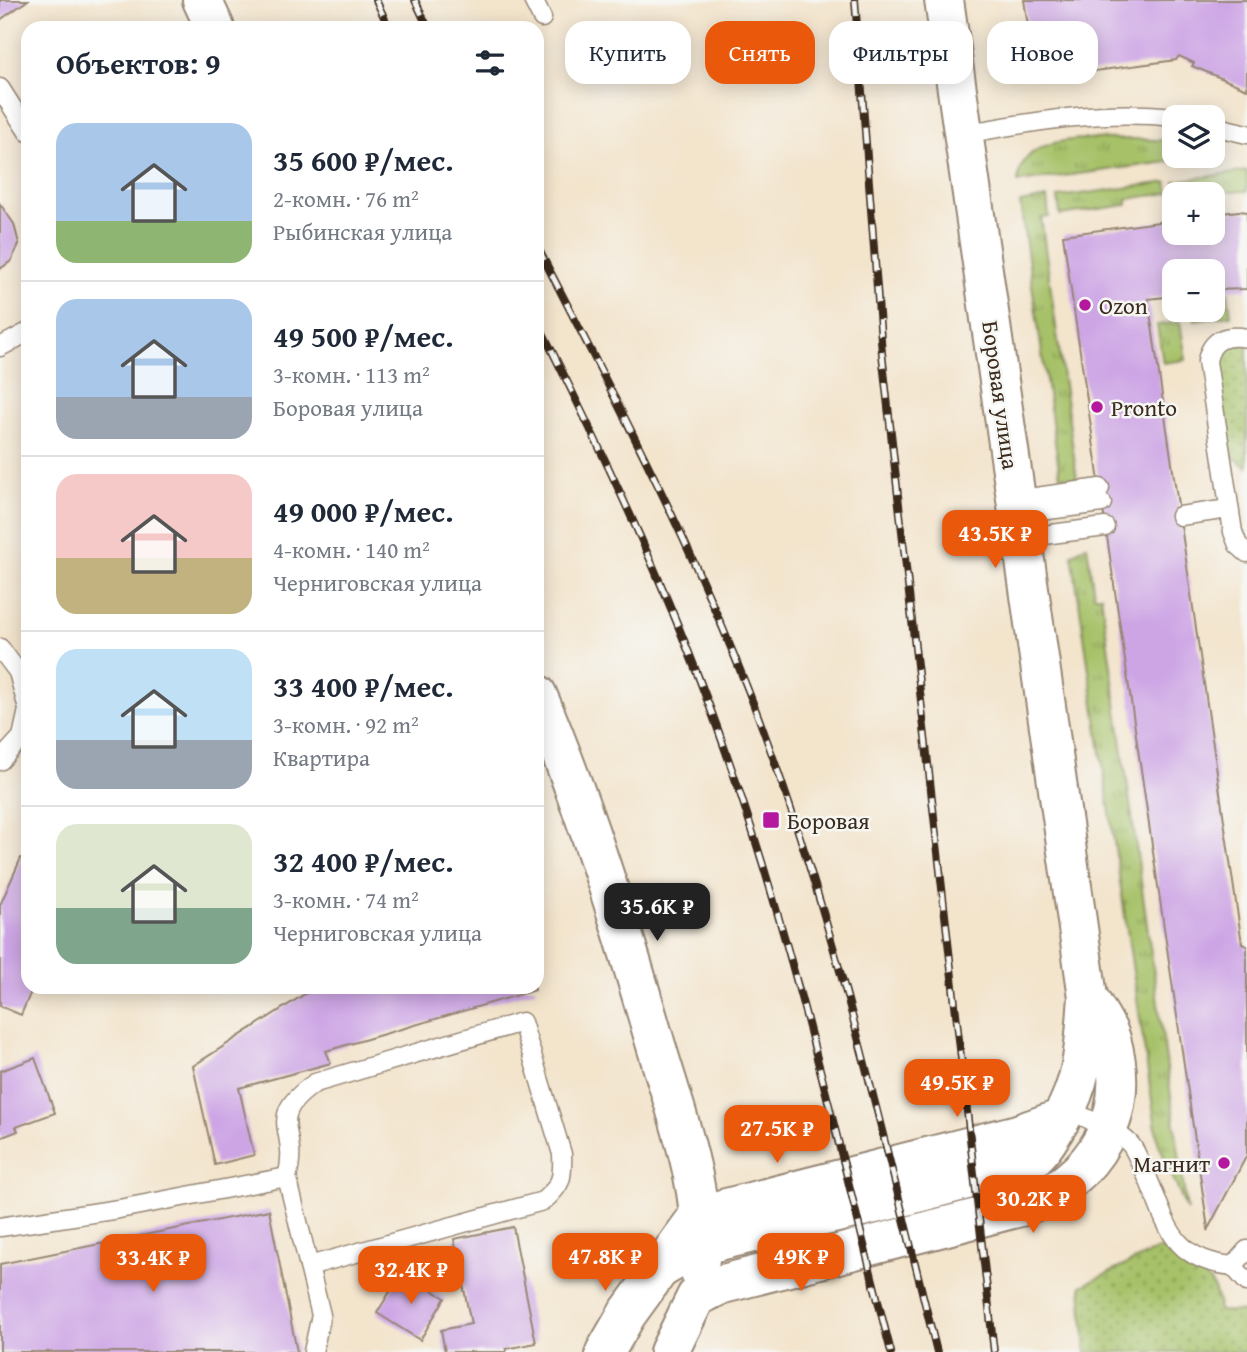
<!DOCTYPE html>
<html lang="ru">
<head>
<meta charset="utf-8">
<style>
  body { margin:0; font-family:"Gentium Book Plus",serif; background:#f6f6f7; color:#1f2937; height:100vh; display:flex; flex-direction:column; font-size:26px; white-space:nowrap }
  * { box-sizing:border-box; margin:0 }
  p { font-size:23px; color:#747a83 }
  .icon { flex:none; width:38px; height:38px; fill:none; stroke:currentColor; stroke-width:2; stroke-linecap:round; stroke-linejoin:round }
  .map { position:relative; flex:1; overflow:hidden }
  .sheet { position:absolute; left:21px; top:21px; width:523px; height:973px; display:flex; flex-direction:column; background:#fff; border-radius:21px; box-shadow:0 4px 18px #0003 }
  .sheet>* { flex:none }
  .guide { position:absolute; left:565px; top:21px; width:576px; height:63px; display:flex; gap:14px }
  .controls { position:absolute; left:1162px; top:105px; display:grid; gap:14px }
  .controls a { display:grid; place-items:center; width:63px; height:63px; border-radius:14px; background:#fff; box-shadow:0 4px 18px #0003; font-size:35px }
  .price { position:absolute; translate:-50% -60px; padding:0 16px; border-radius:14px; background:#ea580c; color:#fff; font-size:23px; line-height:46px; filter:drop-shadow(0 2px 4px #0008) }
  .price::after { content:''; position:absolute; left:50%; top:42px; width:21px; height:16px; margin-left:-10px; background:inherit; clip-path:polygon(0 0,100% 0,50% 100%) }
  .price.active { background:#222; color:#fff }
  ul { padding:0; list-style:none }
  li { display:flex; align-items:center; gap:21px; height:175px; padding:0 35px }
  li+li { border-top:2px solid #e0e1e3 }
  li span { display:grid; place-items:center; flex:none; width:196px; height:140px; border-radius:21px; color:#555 }
  li>.icon { margin-inline-start:auto }
  span .icon { width:84px; height:84px; fill:#fffc; stroke-width:1 }
  li b { font-size:30px }
  h2 { display:flex; justify-content:space-between; align-items:center; height:84px; padding:0 35px; font-size:30px }
  .chip { padding:0 24px; border-radius:21px; background:#fff; box-shadow:0 4px 18px #0003; font-size:24px; line-height:63px }
  .chip.active { background:#ea580c; color:#fff }
  .map>svg:first-child { display:block }
  .grass { fill:url(#grass-tufts); stroke:#707642; stroke-width:2 }
  .park { fill:url(#park-dots); stroke:#707642; stroke-width:2 }
  .building { fill:#cda5e5 }
  .lines { fill:none; stroke-linecap:round; stroke-linejoin:round }
  .lane-casing { stroke:#978775; stroke-width:21 }
  .secondary-casing { stroke:#978775; stroke-width:42 }
  .lane { stroke:#fff; stroke-width:18 }
  .secondary { stroke:#fff; stroke-width:38 }
  .rail-casing { stroke:#3b2a1e; stroke-width:8 }
  .rail { stroke:#f6f6f2; stroke-width:5; stroke-dasharray:16; stroke-linecap:butt }
  .poi-dot { fill:#b5179e; stroke:#f6f6f2; stroke-width:2.5 }
  .labels { text-anchor:middle; dominant-baseline:central; stroke-width:5; stroke-linejoin:round; paint-order:stroke }
  .poi-label { font-size:23px; fill:#3b2a1e; stroke:#f6f6f2; text-anchor:start }
  .street-label { font-size:23px; fill:#3b2a1e; stroke:#f6f6f2 }
</style>
</head>
<body>
<div class="map">
<svg width="1247" height="1352" viewBox="0 0 1247 1352">
  <defs>
    <pattern id="grass-tufts" width="24" height="20" patternUnits="userSpaceOnUse" patternTransform="scale(1.75)"><rect width="24" height="20" fill="#a6c167"/><path d="M3 7l-1-3M5 7V3M7 7l1-3M15 17l-1-3M17 17v-4M19 17l1-3" fill="none" stroke="#889d54"/></pattern>
    <pattern id="park-dots" width="8" height="8" patternUnits="userSpaceOnUse" patternTransform="scale(1.75)"><rect width="8" height="8" fill="#a6c167"/><path d="M2 2h.1M6 6h.1" fill="none" stroke="#889d54" stroke-width="1.8" stroke-linecap="round"/></pattern>
  </defs>
  <rect width="100%" height="100%" fill="#f6f6f2"/>
  <filter id="ink" filterUnits="userSpaceOnUse"><feTurbulence type="fractalNoise" baseFrequency=".0143" numOctaves="2"/><feDisplacementMap in="SourceGraphic" scale="14" xChannelSelector="R" yChannelSelector="G"/><feConvolveMatrix kernelMatrix="1 2 1 2 8 2 1 2 1" color-interpolation-filters="sRGB"/></filter>
  <filter id="wash" filterUnits="userSpaceOnUse"><feTurbulence type="fractalNoise" baseFrequency=".00686" numOctaves="4" result="noise"/><feDisplacementMap in="SourceGraphic" scale="28" xChannelSelector="R" yChannelSelector="G"/><feGaussianBlur stdDeviation="1.57" result="paint"/><feColorMatrix in="noise" values="0 0 0 0 0 0 0 0 0 0 0 0 0 0 0 0 0 1.4 0 .05"/><feComposite in="paint" operator="in"/></filter>
  <g filter="url(#wash)">
    <rect width="100%" height="100%" fill="#f3e4cc"/>
    <g class="grass">
      <path d="M1136 139 1174 141V156H1212L1018 182C1020 129 1099 140 1136 139Z"/>
      <path d="M1247 171V191L1178 194 1175 181Z"/>
      <path d="M1167 182 1169 193 1127 199V205L1060 215 1058 197Z"/>
      <path d="M1047 198 1049 217 1041 218 1077 479 1060 476 1020 203Z"/>
      <path d="M1228 292 1231 315 1195 320 1193 310H1213V294Z"/>
      <path d="M1180 322 1186 360 1163 363 1157 325Z"/>
      <path d="M1087 545 1094 595H1101L1187 1211 1158 1142 1072 554Z"/>
    </g>
    <g class="park">
      <path d="M1247 343V467L1229 454 1213 364 1220 347Z"/>
      <path d="M1161 1248C1189 1275 1216 1266 1219 1311L1247 1312V1352H1086L1081 1286Z"/>
    </g>
    <g id="blocks">
      <g class="building">
        <path d="M0 0H28L0 20Z"/>
        <path d="M1024 0H1247V89L1192 66 1194 63 1179 56 1176 60 1036 79Z"/>
        <path d="M0 204 14 224 19 244 11 261 0 269Z"/>
        <path d="M1239 211 1247 212V289L1213 290V271H1174V296L1148 299 1242 944 1247 946V1155L1208 1229 1063 235 1174 220V233H1213V214Z"/>
        <path d="M21 858 28 861V987H33L21 1015 0 1006V905Z"/>
        <path d="M327 987H534L535 990 326 1051 331 1063 239 1088 254 1155 215 1165 193 1066 308 992Z"/>
        <path d="M35 1058 55 1113 16 1127 18 1131 0 1138V1071Z"/>
        <path d="M269 1210 297 1352H0V1264Z"/>
        <path d="M513 1227 536 1343 506 1349V1352H445L441 1330 471 1324 454 1239Z"/>
        <path d="M402 1272 445 1298 420 1340 377 1313Z"/>
      </g>
    </g>
  </g>
  <g filter="url(#ink)">
    <use href="#blocks" fill-opacity="0" stroke="#978775" stroke-width="2"/>
    <g class="lines">
      <g class="lane-casing">
        <g id="lane">
          <path d="M533 0 542 18"/>
          <path d="M0 88 28 132"/>
          <path d="M1213 126 1247 134"/>
          <path d="M965 134C1035 121 1104 109 1175 117"/>
          <path d="M1247 338C1226 334 1211 339 1207 361L1233 532 1238 545 1247 553"/>
          <path d="M0 347 28 332"/>
          <path d="M1015 500 1100 488"/>
          <path d="M1017 514 1102 503"/>
          <path d="M1180 516 1229 509"/>
          <path d="M1021 538 1105 527"/>
          <path d="M0 648 18 672 28 709"/>
          <path d="M0 761 22 737 28 710"/>
          <path d="M1068 1109C1084 1118 1117 1130 1129 1143 1134 1147 1137 1156 1140 1162 1167 1212 1162 1259 1233 1266L1247 1250"/>
          <path d="M287 1177C301 1129 262 1120 315 1083L522 1022 562 1154C563 1178 562 1185 543 1201L309 1266"/>
          <path d="M0 1227 119 1209 287 1177 321 1315 313 1352"/>
          <path d="M1233 1266 1247 1282"/>
        </g>
      </g>
      <g class="secondary-casing">
        <g id="secondary">
          <path d="M202 0 215 28"/>
          <path d="M537 694C585 807 621 924 655 1042 676 1114 708 1194 699 1270"/>
          <path d="M660 1269 702 1245 879 1203 1024 1165C1043 1152 1049 1138 1061 1119 1085 1077 1084 1044 1088 997L944 0"/>
          <path d="M605 1352 627 1314 699 1215 1018 1134 1060 1119"/>
          <path d="M669 1352 696 1297 723 1284 1024 1206C1095 1179 1133 1115 1111 1039 1107 1025 1095 1010 1088 997"/>
        </g>
      </g>
      <use href="#lane" class="lane"/>
      <use href="#secondary" class="secondary"/>
      <g class="rail-casing">
        <g id="rail">
          <path d="M376 0 389 28"/>
          <path d="M415 0 428 28"/>
          <path d="M855 0 882 353 994 1352"/>
          <path d="M537 246C621 409 707 573 769 746 840 943 886 1149 937 1352"/>
          <path d="M537 321C609 464 676 607 728 758 796 952 840 1154 891 1352"/>
        </g>
      </g>
      <use href="#rail" class="rail"/>
    </g>
  </g>
  <g class="poi-dot">
    <circle cx="1085" cy="305" r="7"/>
    <circle cx="1097" cy="407" r="7"/>
    <rect x="762" y="811" width="18" height="18" rx="3.5"/>
    <circle cx="1224" cy="1163" r="7"/>
  </g>
  <g class="labels">
    <g class="poi-label">
      <text x="1099" y="305">Ozon</text>
      <text x="1111" y="407">Pronto</text>
      <text x="787" y="820">Боровая</text>
      <text x="1210" y="1163" text-anchor="end">Магнит</text>
    </g>
    <g class="street-label">
      <text transform="translate(1001 395) rotate(82)">Боровая улица</text>
    </g>
  </g>
</svg>
<div class="controls">
<a><svg class="icon" aria-label="layers" viewBox="0 0 24 24"><path d="M12 4l9 5-9 5-9-5zM3 14l9 5 9-5"/></svg></a>
<a>+</a>
<a>−</a>
</div>
<b class="price" style="left:995px;top:570px">43.5K ₽</b>
<b class="price active" style="left:657px;top:943px">35.6K ₽</b>
<b class="price" style="left:957px;top:1119px">49.5K ₽</b>
<b class="price" style="left:777px;top:1165px">27.5K ₽</b>
<b class="price" style="left:1033px;top:1235px">30.2K ₽</b>
<b class="price" style="left:605px;top:1293px">47.8K ₽</b>
<b class="price" style="left:801px;top:1293px">49K ₽</b>
<b class="price" style="left:153px;top:1294px">33.4K ₽</b>
<b class="price" style="left:411px;top:1306px">32.4K ₽</b>
<div class="guide">
<a class="chip">Купить</a>
<a class="chip active">Снять</a>
<a class="chip">Фильтры</a>
<a class="chip">Новое</a>
</div>
<section class="sheet">
<h2>Объектов: 9<svg class="icon" aria-label="filters" viewBox="0 0 24 24"><path d="M4 7h16M4 17h16"/><circle cx="9" cy="7" r="2"/><circle cx="15" cy="17" r="2"/></svg></h2>
<ul>
<li><span style="background:linear-gradient(#a9c7e8 70%,#8fb573 0)"><svg class="icon" aria-label="home" viewBox="0 0 24 24"><path d="M3 11l9-7 9 7M6 9v11h12V9"/></svg></span><div><b>35 600 ₽/мес.</b><p>2-комн. · 76 m²</p><p>Рыбинская улица</p></div></li>
<li><span style="background:linear-gradient(#a9c7e8 70%,#9aa5b1 0)"><svg class="icon" aria-label="home" viewBox="0 0 24 24"><path d="M3 11l9-7 9 7M6 9v11h12V9"/></svg></span><div><b>49 500 ₽/мес.</b><p>3-комн. · 113 m²</p><p>Боровая улица</p></div></li>
<li><span style="background:linear-gradient(#f6c9c9 60%,#c2b280 0)"><svg class="icon" aria-label="home" viewBox="0 0 24 24"><path d="M3 11l9-7 9 7M6 9v11h12V9"/></svg></span><div><b>49 000 ₽/мес.</b><p>4-комн. · 140 m²</p><p>Черниговская улица</p></div></li>
<li><span style="background:linear-gradient(#bfe0f5 65%,#9aa5b1 0)"><svg class="icon" aria-label="home" viewBox="0 0 24 24"><path d="M3 11l9-7 9 7M6 9v11h12V9"/></svg></span><div><b>33 400 ₽/мес.</b><p>3-комн. · 92 m²</p><p>Квартира</p></div></li>
<li><span style="background:linear-gradient(#dfe7d0 60%,#7fa58c 0)"><svg class="icon" aria-label="home" viewBox="0 0 24 24"><path d="M3 11l9-7 9 7M6 9v11h12V9"/></svg></span><div><b>32 400 ₽/мес.</b><p>3-комн. · 74 m²</p><p>Черниговская улица</p></div></li>
</ul>
</section>
</div>
</body>
</html>
